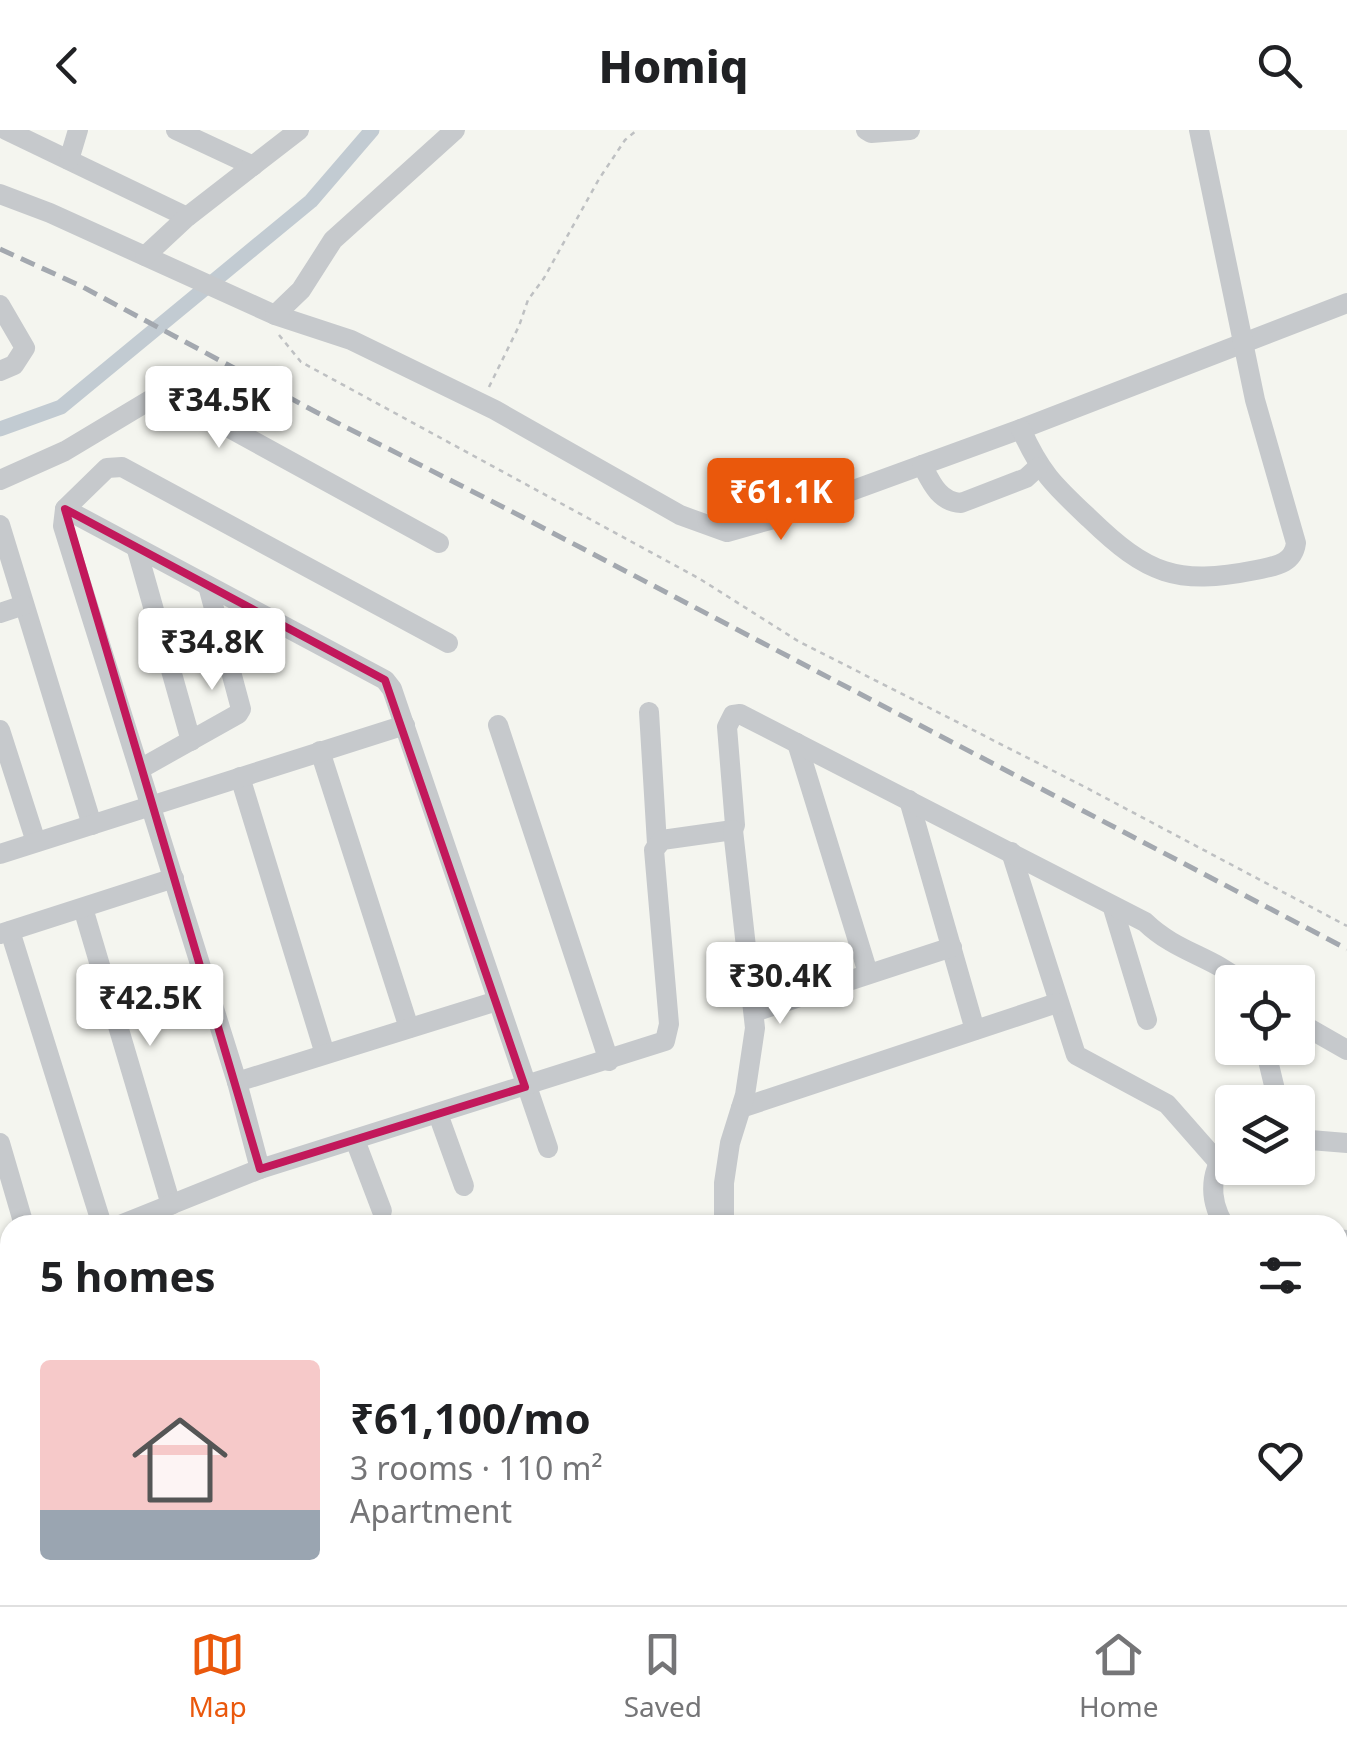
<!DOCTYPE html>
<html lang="en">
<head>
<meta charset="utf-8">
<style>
  body { margin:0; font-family:"Noto Sans",sans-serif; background:#f6f6f6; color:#202124; height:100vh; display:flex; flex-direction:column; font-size:38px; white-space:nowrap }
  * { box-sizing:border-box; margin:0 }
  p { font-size:32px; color:#757577 }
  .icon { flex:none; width:55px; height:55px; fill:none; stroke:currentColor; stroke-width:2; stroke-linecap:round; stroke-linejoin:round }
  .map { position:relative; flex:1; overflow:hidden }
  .sheet { position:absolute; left:0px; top:1085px; width:1348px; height:390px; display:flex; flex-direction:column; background:#fff; border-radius:30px 30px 0 0; box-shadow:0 2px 8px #0004 }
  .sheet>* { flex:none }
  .controls { position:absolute; left:1215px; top:835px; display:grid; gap:20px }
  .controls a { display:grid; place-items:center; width:100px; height:100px; border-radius:10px; background:#fff; box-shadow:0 2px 8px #0004; font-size:50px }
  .price { position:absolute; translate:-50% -85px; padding:0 22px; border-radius:10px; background:#fff; color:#222; font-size:32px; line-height:65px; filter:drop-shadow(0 2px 5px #0008) }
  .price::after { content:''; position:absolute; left:50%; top:60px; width:30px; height:22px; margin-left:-15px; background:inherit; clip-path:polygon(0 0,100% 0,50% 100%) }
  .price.on { background:#ea580c; color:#fff }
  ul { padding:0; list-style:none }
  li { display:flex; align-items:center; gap:30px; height:250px; padding:0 40px }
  li span { display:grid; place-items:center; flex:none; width:280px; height:200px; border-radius:10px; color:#555 }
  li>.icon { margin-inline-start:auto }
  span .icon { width:120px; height:120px; fill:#fffc; stroke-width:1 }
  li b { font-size:42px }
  h2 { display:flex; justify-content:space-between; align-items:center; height:120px; padding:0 40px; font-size:42px }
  header { display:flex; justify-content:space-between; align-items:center; height:130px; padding:0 40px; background:#fff; font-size:45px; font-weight:800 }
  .menu { display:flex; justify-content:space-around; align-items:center; height:140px; border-top:2px solid #e0e0e0; background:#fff; font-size:28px; color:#757577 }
  .menu a { display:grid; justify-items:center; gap:5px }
  .menu .on { color:#ea580c }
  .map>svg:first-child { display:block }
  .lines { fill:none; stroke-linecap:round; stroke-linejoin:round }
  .canal { stroke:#c2cbd2; stroke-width:15 }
  .path { stroke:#bec0c2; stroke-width:2.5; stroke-dasharray:5 5; stroke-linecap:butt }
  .minor { stroke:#c6c9cc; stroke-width:20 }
  .rail { stroke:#a3a8af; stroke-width:5; stroke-dasharray:15 8; stroke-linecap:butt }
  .marked { fill:none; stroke:#c2185b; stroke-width:8; stroke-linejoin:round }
</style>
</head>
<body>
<header><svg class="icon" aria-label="back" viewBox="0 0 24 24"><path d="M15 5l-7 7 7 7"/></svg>Homiq<svg class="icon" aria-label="search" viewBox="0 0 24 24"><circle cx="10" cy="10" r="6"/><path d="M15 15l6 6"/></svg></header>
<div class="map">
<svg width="1347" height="1475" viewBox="0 0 1347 1475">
  <rect width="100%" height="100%" fill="#f4f5ef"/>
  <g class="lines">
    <path class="canal" d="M0 299 61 277 311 71 372 0"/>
    <g class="path">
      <path d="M279 205 301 232 700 449 798 511 1083 656 1347 796"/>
      <path d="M489 257 519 196 528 170 544 148 599 49 625 10 637 0"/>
      <path d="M1150 1095 1203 1092"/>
    </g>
    <g class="minor">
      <path d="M6 0 187 87"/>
      <path d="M176 0 253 36"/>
      <path d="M866 0 871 3 910 0"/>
      <path d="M69 30 78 0"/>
      <path d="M0 64 50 83 275 185 351 210 495 280 680 385 727 402 777 388 1021 299 1347 173"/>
      <path d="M145 126 187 87 299 0"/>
      <path d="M0 175 25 218 14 235 0 241"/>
      <path d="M275 185 301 160 333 110 455 0"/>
      <path d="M1021 299C1041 344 1055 356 1090 389 1147 444 1176 456 1256 440 1274 436 1293 435 1296 413L1255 270 1199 0"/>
      <path d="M922 335C931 352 939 372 961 373L1026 348 1038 337"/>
      <path d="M0 350 65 321 150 270 171 266 439 413"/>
      <path d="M65 379 385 550 392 559 548 1018"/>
      <path d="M0 395 92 695"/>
      <path d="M137 420 191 611"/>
      <path d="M0 483 24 475"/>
      <path d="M649 582 657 714"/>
      <path d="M498 595 609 931"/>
      <path d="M0 600 36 712"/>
      <path d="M797 613 868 843"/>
      <path d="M320 621 409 898"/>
      <path d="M140 639 238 584 241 579 208 456"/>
      <path d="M240 647 325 924"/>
      <path d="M909 670 975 900"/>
      <path d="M1011 722 1076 925 1167 974 1218 1032"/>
      <path d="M0 724 405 595"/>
      <path d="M83 778 171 1075"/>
      <path d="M1113 778 1147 890"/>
      <path d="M10 801 102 1095"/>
      <path d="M0 804 174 748"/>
      <path d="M754 882 952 817"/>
      <path d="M1298 892 1347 920"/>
      <path d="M1265 918 1278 972"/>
      <path d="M237 952 497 871"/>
      <path d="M741 978 1057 873"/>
      <path d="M438 984 464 1056"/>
      <path d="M1298 1009 1347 1013"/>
      <path d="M355 1010 382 1081"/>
      <path d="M0 1013 24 1095"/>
      <path d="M260 1039 237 952 63 396 65 379 107 338 122 337 448 513"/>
      <path d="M120 1095 260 1039 665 911 669 894 654 720 662 710 733 700 735 695 727 597 733 585 740 584 1145 792C1176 822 1211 826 1242 852"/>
      <path d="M724 1095V1053L730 1013 745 965 755 898 733 700"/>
      <path d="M1224 1095C1208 1068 1209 1038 1232 1016"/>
      <path d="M1338 1109 1347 1110"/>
      <path d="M1338 1124 1347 1151"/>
      <path d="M0 1141 10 1138"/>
      <path d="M0 1261 10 1259"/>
      <path d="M1338 1419 1347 1417"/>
      <path d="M0 1423 10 1421"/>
      <path d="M342 1465 345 1475"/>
      <path d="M528 1465 533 1475"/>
      <path d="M650 1465V1475"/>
      <path d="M730 1465 764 1475"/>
      <path d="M1220 1465 1222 1475"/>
      <path d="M1316 1465 1318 1475"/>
      <path d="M192 1475 223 1465"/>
      <path d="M818 1475 827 1465"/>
      <path d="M970 1475 981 1465"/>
    </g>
    <path class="rail" d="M0 119 81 156 316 282 507 379 1347 819"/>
  </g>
  <path class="marked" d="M65 379 385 550 525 957 260 1039Z"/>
</svg>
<div class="controls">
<a><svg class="icon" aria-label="locate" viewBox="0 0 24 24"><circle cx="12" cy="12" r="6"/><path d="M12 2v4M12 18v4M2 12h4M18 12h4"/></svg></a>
<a><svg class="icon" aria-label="layers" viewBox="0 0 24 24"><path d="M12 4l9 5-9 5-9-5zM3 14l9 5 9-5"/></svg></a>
</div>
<b class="price" style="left:219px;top:321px">₹34.5K</b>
<b class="price on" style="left:781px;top:413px">₹61.1K</b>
<b class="price" style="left:212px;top:563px">₹34.8K</b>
<b class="price" style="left:780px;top:897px">₹30.4K</b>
<b class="price" style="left:150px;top:919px">₹42.5K</b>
<section class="sheet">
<h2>5 homes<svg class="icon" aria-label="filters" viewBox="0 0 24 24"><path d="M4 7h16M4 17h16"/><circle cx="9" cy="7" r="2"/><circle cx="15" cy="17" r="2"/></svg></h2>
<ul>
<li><span style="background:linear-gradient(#f6c9c9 75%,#9aa5b1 0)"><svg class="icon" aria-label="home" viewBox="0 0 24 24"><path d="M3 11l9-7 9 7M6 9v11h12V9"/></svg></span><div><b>₹61,100/mo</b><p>3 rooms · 110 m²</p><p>Apartment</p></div><svg class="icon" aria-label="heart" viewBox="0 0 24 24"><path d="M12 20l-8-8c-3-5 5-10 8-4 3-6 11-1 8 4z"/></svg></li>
</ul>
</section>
</div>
<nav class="menu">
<a class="on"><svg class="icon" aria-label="map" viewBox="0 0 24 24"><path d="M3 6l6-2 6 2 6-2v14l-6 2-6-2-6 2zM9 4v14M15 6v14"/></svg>Map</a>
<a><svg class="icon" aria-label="saved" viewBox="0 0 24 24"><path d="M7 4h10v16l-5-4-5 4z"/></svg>Saved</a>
<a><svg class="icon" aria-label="home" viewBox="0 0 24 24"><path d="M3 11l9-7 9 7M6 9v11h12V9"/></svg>Home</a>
</nav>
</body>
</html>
